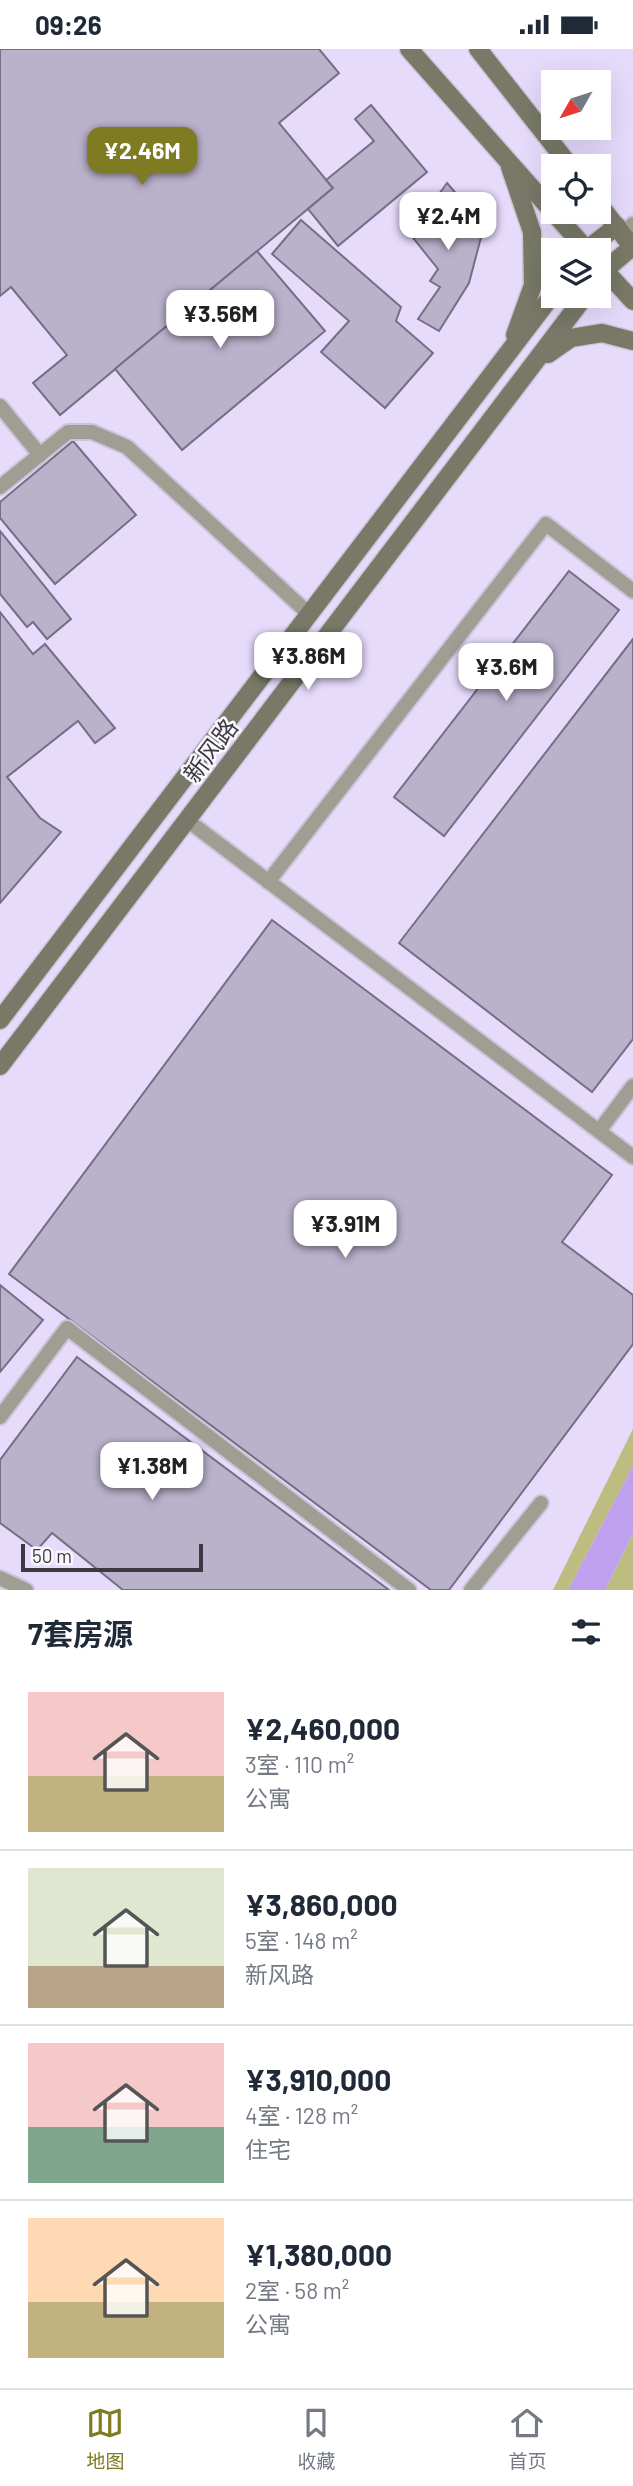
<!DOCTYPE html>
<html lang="zh">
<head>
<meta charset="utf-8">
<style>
  body { margin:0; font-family:Barlow,"Noto Sans SC",sans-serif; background:#f2f2f3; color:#1f2937; height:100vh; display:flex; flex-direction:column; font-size:26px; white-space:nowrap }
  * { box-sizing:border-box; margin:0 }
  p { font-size:23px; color:#747a83 }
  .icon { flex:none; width:38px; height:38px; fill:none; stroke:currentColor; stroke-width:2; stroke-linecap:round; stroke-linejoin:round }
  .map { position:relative; height:1541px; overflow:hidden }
  .drawer { display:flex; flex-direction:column; background:#fff; flex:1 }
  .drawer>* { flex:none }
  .needle { width:46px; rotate:231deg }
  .tools { position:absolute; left:541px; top:21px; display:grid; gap:14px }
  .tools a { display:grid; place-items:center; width:70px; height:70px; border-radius:0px; background:#fff; box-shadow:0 7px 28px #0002; font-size:35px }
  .scale { position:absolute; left:21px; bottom:18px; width:182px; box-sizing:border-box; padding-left:7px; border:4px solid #3d3943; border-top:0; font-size:19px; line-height:24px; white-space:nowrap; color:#3d3943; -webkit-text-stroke:5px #f9f8fd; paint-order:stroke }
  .price { position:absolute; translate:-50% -60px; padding:0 16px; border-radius:14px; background:#fff; color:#222; font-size:23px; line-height:46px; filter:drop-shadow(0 2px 4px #0008) }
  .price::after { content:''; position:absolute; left:50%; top:42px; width:21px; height:16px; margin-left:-10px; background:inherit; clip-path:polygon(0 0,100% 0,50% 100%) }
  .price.active { background:#7f7b22; color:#fff }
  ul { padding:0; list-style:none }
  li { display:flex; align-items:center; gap:21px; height:175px; padding:0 28px }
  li+li { border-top:2px solid #e0e1e3 }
  li span { display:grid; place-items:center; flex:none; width:196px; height:140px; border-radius:0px; color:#555 }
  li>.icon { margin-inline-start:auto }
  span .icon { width:84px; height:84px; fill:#fffc; stroke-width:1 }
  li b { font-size:30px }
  h2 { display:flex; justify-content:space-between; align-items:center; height:84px; padding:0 28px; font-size:30px }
  .status { display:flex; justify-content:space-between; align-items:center; height:49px; padding:0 35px; background:#fff; direction:ltr }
  .status svg { height:19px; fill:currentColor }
  .tabs { display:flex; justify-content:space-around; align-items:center; height:98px; border-top:2px solid #e0e1e3; background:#fff; font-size:19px; color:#747a83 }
  .tabs a { display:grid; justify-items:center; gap:4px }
  .tabs .active { color:#7f7b22 }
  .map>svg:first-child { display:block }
  .built { fill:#e7dbfc; fill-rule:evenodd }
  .green { fill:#bdbc81 }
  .water { fill:#bfa0ee }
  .building { fill:#bab1cb; stroke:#766e85; stroke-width:2 }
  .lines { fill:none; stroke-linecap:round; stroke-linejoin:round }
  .lane-casing { stroke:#cbc4d8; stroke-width:18 }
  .secondary-casing { stroke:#cbc4d8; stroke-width:21 }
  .lane { stroke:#9e9e92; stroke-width:14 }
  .secondary { stroke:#797968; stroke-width:18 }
  .labels { text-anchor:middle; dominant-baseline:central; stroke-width:5; stroke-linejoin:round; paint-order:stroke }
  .street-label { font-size:24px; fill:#3d3943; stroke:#f9f8fd }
</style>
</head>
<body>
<div class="status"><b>09:26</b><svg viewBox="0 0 49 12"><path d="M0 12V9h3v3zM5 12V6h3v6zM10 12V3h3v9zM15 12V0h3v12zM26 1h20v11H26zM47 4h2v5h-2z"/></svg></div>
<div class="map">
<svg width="633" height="1541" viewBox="0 0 633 1541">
  <rect width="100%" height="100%" fill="#efe7fd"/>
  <path class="built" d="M0 0H633V1541H0ZM553 33H598V79H553ZM553 117H598V163H553ZM553 201H598V247H553Z"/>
  <g class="green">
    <path d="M633 1380V1417L568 1541H553Z"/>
    <path d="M633 1484V1541H605Z"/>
  </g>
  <path class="water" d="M633 1417V1484L605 1541H568Z"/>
  <g class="building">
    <path d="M0 0H319L339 24 279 74 333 139 60 366 33 334 67 306 11 238 0 247Z"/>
    <path d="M371 56 427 123 338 197 308 160 333 139 326 131 374 92 355 70Z"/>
    <path d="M447 134 484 177 469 234 439 282 418 270 440 238 430 232 438 220 410 185Z"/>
    <path d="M301 171 401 258 396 272 433 304 385 359 321 303 349 272 272 205Z"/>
    <path d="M257 202 325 282 182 401 115 320Z"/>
    <path d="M73 392 136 466 55 535 0 469V453Z"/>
    <path d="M0 482 71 570 47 590 33 573 27 578 0 545Z"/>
    <path d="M569 522 619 561 444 787 394 748Z"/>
    <path d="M0 563 33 605 45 595 115 679 95 694 78 672 7 728 40 769 61 783 0 854Z"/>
    <path d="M633 590V990L592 1043 399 894Z"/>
    <path d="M272 871 612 1126 562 1193 633 1246V1295L449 1541H431L9 1225Z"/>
    <path d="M0 1236 43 1271 0 1323Z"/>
    <path d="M77 1308 389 1541H123L52 1484 37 1501 0 1474V1411Z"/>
  </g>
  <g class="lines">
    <g class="lane-casing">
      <g id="lane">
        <path d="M623 186 633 175"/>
        <path d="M0 357 40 406"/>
        <path d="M0 438 68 383H92L127 398 309 565"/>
        <path d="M187 771 633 1108"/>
        <path d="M268 833 546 475 633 542"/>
        <path d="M599 1082 633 1037"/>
        <path d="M0 1368 67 1279 409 1541"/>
        <path d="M0 1529 26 1541"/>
        <path d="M471 1541 541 1454"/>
      </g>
    </g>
    <g class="secondary-casing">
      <g id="secondary">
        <path d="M409 0 553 163"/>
        <path d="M478 0 570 117"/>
        <path d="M510 118 532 183 533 236 515 286"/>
        <path d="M598 154 633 199"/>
        <path d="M553 163 587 201"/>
        <path d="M586 201 617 177"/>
        <path d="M598 214 633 252"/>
        <path d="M598 229 605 221 632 198"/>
        <path d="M548 305 571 289 602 284 633 292"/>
        <path d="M0 971 553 245"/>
        <path d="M0 1017 585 247"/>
      </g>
    </g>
    <use href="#lane" class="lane"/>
    <use href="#secondary" class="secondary"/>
  </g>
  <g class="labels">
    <g class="street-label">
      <text transform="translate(210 701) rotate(-53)">新风路</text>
    </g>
  </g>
</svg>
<div class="tools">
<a><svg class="needle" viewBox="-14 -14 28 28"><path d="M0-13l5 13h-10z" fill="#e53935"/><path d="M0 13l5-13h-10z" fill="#747a83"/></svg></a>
<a><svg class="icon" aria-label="locate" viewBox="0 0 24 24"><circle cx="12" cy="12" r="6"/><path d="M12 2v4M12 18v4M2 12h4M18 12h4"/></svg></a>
<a><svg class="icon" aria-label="layers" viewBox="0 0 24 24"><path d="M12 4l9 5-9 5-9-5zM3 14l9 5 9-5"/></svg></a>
</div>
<div class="scale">50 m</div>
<b class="price active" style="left:142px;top:138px">¥2.46M</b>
<b class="price" style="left:448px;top:203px">¥2.4M</b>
<b class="price" style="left:220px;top:301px">¥3.56M</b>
<b class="price" style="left:308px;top:643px">¥3.86M</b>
<b class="price" style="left:506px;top:654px">¥3.6M</b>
<b class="price" style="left:345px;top:1211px">¥3.91M</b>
<b class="price" style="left:152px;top:1453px">¥1.38M</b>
</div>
<section class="drawer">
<h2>7套房源<svg class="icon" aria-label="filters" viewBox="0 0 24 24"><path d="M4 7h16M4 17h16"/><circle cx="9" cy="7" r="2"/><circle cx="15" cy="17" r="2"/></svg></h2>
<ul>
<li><span style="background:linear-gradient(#f6c9c9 60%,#c2b280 0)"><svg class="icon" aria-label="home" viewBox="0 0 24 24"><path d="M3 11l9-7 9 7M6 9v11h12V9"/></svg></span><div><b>¥2,460,000</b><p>3室 · 110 m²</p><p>公寓</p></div></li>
<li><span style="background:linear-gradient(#dfe7d0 70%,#b9a48a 0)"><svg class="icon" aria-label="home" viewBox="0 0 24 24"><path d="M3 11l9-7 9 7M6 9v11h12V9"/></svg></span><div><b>¥3,860,000</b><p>5室 · 148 m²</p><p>新风路</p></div></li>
<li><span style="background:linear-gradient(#f6c9c9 60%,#7fa58c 0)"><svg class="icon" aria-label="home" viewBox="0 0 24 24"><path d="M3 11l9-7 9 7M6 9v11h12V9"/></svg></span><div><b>¥3,910,000</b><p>4室 · 128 m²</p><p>住宅</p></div></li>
<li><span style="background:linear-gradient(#ffd9b3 60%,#c2b280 0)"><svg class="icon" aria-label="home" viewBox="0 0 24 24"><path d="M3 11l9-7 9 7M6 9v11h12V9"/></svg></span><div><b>¥1,380,000</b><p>2室 · 58 m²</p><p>公寓</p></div></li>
</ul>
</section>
<nav class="tabs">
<a class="active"><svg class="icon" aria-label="map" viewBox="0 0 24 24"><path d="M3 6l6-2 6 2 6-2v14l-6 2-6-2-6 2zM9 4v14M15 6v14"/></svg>地图</a>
<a><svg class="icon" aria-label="saved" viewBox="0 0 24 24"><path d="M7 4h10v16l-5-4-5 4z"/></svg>收藏</a>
<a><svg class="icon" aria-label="home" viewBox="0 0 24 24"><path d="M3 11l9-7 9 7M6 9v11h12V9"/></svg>首页</a>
</nav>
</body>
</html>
